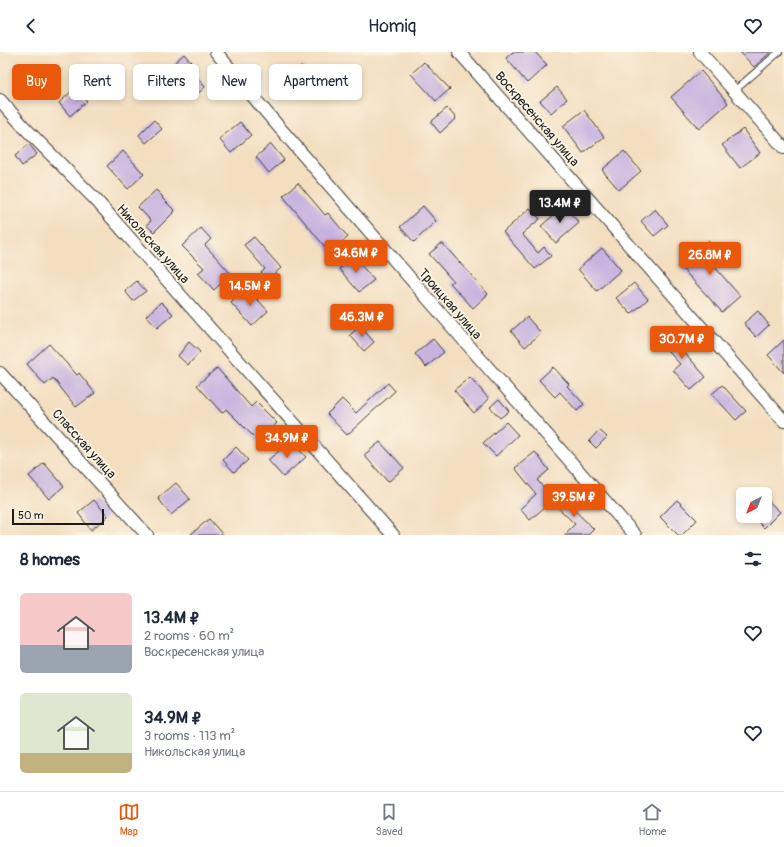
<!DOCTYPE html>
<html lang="en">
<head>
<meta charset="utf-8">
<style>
  body { margin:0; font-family:Pangolin,sans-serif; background:#f6f6f7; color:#1f2937; height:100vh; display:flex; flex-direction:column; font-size:15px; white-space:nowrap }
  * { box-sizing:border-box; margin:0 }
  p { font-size:13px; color:#747a83 }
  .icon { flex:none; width:22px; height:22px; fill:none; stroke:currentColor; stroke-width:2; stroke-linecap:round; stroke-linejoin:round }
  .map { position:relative; height:483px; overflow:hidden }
  .details { display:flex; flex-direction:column; background:#fff; flex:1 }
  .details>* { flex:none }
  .hud { position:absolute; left:12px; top:12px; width:400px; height:36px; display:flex; gap:8px }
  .needle { width:26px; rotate:222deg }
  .fabs { position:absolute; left:736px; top:435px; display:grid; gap:8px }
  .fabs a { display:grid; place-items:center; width:36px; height:36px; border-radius:6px; background:#fff; box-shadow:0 2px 6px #0003; font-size:20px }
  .scale { position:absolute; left:12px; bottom:10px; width:92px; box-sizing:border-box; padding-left:4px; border:2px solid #1c1c1c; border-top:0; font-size:11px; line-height:14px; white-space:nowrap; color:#1c1c1c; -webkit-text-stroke:3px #fcf5e5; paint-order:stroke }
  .price { position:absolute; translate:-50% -34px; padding:0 9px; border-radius:4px; background:#ea580c; color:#fff; font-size:13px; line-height:26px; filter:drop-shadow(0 1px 2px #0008) }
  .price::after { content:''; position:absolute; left:50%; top:24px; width:12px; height:9px; margin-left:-6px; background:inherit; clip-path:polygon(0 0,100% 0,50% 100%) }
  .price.active { background:#222; color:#fff }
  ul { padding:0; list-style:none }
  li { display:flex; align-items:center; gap:12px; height:100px; padding:0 20px }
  li span { display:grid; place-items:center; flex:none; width:112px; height:80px; border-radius:6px; color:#555 }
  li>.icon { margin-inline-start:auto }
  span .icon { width:48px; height:48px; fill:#fffc; stroke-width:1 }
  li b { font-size:17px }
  h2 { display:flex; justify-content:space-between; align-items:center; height:48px; padding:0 20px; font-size:17px }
  .tag { padding:0 14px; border-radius:6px; background:#fff; box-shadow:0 2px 6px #0003; font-size:14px; line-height:36px }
  .tag.active { background:#ea580c; color:#fff }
  header { display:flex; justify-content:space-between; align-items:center; height:52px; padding:0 20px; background:#fff; font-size:18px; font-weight:600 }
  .tab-bar { display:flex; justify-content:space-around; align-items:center; height:56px; border-top:1px solid #e0e1e3; background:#fff; font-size:11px; color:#747a83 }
  .tab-bar a { display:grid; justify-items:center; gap:2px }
  .tab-bar .active { color:#ea580c }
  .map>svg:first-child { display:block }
  .building { fill:#c8b3e0 }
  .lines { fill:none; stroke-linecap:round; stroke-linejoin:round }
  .service-casing { stroke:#3c3935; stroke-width:8 }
  .minor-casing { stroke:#3c3935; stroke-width:14 }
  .service { stroke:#fff; stroke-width:6 }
  .minor { stroke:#fff; stroke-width:12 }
  .labels { text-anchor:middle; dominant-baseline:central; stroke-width:3.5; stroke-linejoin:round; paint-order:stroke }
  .street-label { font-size:13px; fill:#1c1c1c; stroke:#fcf5e5 }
</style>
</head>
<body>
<header><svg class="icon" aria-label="back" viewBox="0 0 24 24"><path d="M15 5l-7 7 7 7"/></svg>Homiq<svg class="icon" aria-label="heart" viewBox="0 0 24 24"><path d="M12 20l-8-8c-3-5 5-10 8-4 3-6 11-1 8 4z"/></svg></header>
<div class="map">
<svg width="784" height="483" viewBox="0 0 784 483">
  <rect width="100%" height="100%" fill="#fcf5e5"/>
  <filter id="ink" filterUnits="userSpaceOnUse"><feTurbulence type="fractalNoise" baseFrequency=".025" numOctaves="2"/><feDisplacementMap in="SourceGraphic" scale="8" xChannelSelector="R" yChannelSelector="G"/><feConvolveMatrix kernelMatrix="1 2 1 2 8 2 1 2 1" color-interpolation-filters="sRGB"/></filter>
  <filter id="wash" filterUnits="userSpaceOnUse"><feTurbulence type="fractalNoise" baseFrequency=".012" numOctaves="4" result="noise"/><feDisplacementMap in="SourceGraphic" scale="16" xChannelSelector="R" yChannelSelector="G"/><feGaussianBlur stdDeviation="0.9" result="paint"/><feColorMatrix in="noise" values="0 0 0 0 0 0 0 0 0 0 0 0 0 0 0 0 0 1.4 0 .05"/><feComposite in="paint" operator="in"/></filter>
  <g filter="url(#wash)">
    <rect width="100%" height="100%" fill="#f3dec0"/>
    <g id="blocks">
      <g class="building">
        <path d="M513 0H535L547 13 527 31 506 6Z"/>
        <path d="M740 0H771L754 15Z"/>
        <path d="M184 2 197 17 193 21 205 35 192 47 185 38 189 34 171 14Z"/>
        <path d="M424 10 450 37 436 49 411 22Z"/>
        <path d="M302 14 313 27 299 38 289 25Z"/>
        <path d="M701 19 728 51 699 77 671 45Z"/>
        <path d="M557 35 567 47 551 61 540 49Z"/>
        <path d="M75 36 87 49 70 64 59 51Z"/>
        <path d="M447 56 456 66 440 81 431 70Z"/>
        <path d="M584 58 604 85 583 101 563 74Z"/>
        <path d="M154 68 162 77 146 91 139 83Z"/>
        <path d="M240 70 251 83 231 101 219 87Z"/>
        <path d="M743 77 760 101 740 116 722 93Z"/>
        <path d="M29 92 37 102 22 114 15 104Z"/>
        <path d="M271 92 284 108 269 121 256 105Z"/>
        <path d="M123 99 144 122 128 137 107 114Z"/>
        <path d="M624 99 641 119 619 138 602 118Z"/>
        <path d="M298 131 325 163 328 161 348 185 330 201 283 144Z"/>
        <path d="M156 138 163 145 162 146 175 159 154 180 146 173 151 169 138 155Z"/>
        <path d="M423 154 436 169 414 190 400 175Z"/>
        <path d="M564 154 579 171 556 191 541 174Z"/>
        <path d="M530 156 540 167 522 182 538 201 544 195 551 204 535 217 503 180Z"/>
        <path d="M655 157 668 173 654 184 641 169Z"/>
        <path d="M201 176 211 187 205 193 231 222 214 238 198 221 204 216 182 194Z"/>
        <path d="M254 185 281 216 268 228 261 221 265 217 244 193Z"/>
        <path d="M708 189 722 205 713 213 740 244 722 260 679 213Z"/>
        <path d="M442 191 488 242 473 256 450 231 453 229 429 202Z"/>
        <path d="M602 196 621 218 597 239 578 217Z"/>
        <path d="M354 205 374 228 359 240 339 217Z"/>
        <path d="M137 229 146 239 133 249 125 239Z"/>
        <path d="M634 231 648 247 631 262 616 246Z"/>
        <path d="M247 236 268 259 252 274 231 251Z"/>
        <path d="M161 250 173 262 157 276 146 264Z"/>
        <path d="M758 259 769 273 756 285 744 271Z"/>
        <path d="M527 265 541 281 525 295 511 279Z"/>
        <path d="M360 274 374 290 364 299 350 283Z"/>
        <path d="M669 275 682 289 677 292 706 325 691 338 673 318 680 312 657 287Z"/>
        <path d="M433 287 444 300 426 315 415 302Z"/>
        <path d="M784 288V321L768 303Z"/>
        <path d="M189 290 200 300 188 313 178 304Z"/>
        <path d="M49 292 77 323 79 321 95 341 76 355 53 326 45 333 27 312Z"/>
        <path d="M553 315 569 332 567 334 584 352 577 359 560 340 555 345 539 328Z"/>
        <path d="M217 316 251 355 256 350 277 371 258 389 226 357 222 361 197 333Z"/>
        <path d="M470 325 489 347 474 361 454 338Z"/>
        <path d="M388 331 395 339 347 383 327 362 342 347 356 361Z"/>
        <path d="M722 333 746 359 736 368 712 342Z"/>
        <path d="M499 347 509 359 500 366 490 355Z"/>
        <path d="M506 370 518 383 496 404 483 391Z"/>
        <path d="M599 378 607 385 596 396 589 389Z"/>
        <path d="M291 389 306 405 283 425 268 408Z"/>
        <path d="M380 390 404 416 388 430 364 403Z"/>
        <path d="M236 395 248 408 234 420 223 408Z"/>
        <path d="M535 400 549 418 537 428 554 447 530 468 520 457 536 442 515 416Z"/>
        <path d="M44 411 64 434 49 447 29 424Z"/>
        <path d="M176 431 190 447 171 463 158 446Z"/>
        <path d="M567 444 578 454 574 458 594 477 588 483H564L575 472 556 454Z"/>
        <path d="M765 446 780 460 764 476 752 464H765Z"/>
        <path d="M94 448 108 464 91 478 78 461Z"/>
        <path d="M677 448 697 468 682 483H678L660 465Z"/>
        <path d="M209 467 223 483H190Z"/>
      </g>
    </g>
  </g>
  <g filter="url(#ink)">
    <use href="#blocks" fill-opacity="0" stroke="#3c3935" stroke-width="1"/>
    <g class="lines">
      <g class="service-casing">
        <path id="service" d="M734 39 779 0"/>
      </g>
      <g class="minor-casing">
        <g id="minor">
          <path d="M216 0 266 60 461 285 635 483"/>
          <path d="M459 0 784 369"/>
          <path d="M700 0 784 96"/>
          <path d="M0 48 24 75 96 148 393 483"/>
          <path d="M0 321 147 483"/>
        </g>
      </g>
      <use href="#service" class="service"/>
      <use href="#minor" class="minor"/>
    </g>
  </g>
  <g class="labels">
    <g class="street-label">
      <text transform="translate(537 67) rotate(49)">Воскресенская улица</text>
      <text transform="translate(153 192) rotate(48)">Никольская улица</text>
      <text transform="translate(450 252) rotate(49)">Троицкая улица</text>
      <text transform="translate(84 392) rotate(48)">Спасская улица</text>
    </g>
  </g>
</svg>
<div class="fabs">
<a><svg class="needle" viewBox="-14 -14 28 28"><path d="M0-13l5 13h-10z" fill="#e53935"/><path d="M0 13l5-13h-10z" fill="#747a83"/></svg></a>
</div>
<div class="scale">50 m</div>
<b class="price active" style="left:560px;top:172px">13.4M ₽</b>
<b class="price" style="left:356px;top:222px">34.6M ₽</b>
<b class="price" style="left:710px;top:224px">26.8M ₽</b>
<b class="price" style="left:250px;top:255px">14.5M ₽</b>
<b class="price" style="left:362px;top:286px">46.3M ₽</b>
<b class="price" style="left:682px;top:308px">30.7M ₽</b>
<b class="price" style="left:287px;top:407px">34.9M ₽</b>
<b class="price" style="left:574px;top:466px">39.5M ₽</b>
<div class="hud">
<a class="tag active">Buy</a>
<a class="tag">Rent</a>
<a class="tag">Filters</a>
<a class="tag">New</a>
<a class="tag">Apartment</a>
</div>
</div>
<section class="details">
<h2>8 homes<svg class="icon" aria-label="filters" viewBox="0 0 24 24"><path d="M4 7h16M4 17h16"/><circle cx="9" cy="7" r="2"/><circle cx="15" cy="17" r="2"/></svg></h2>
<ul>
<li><span style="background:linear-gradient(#f6c9c9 65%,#9aa5b1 0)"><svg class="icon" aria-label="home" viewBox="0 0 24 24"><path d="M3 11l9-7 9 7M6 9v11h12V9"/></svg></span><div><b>13.4M ₽</b><p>2 rooms · 60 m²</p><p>Воскресенская улица</p></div><svg class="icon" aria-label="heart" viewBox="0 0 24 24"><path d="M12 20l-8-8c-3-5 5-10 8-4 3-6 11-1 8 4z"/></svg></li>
<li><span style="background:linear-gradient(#dfe7d0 75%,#c2b280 0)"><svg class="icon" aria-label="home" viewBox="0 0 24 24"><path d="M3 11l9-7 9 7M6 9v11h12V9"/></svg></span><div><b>34.9M ₽</b><p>3 rooms · 113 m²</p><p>Никольская улица</p></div><svg class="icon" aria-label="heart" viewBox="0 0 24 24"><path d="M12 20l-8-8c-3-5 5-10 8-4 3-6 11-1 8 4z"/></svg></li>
</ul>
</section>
<nav class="tab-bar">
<a class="active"><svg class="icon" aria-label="map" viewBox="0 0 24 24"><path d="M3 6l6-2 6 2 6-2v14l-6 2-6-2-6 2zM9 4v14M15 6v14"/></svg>Map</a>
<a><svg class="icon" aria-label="saved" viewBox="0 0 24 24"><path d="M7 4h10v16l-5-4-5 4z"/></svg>Saved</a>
<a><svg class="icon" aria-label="home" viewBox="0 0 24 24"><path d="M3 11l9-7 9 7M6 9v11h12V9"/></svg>Home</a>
</nav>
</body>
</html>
